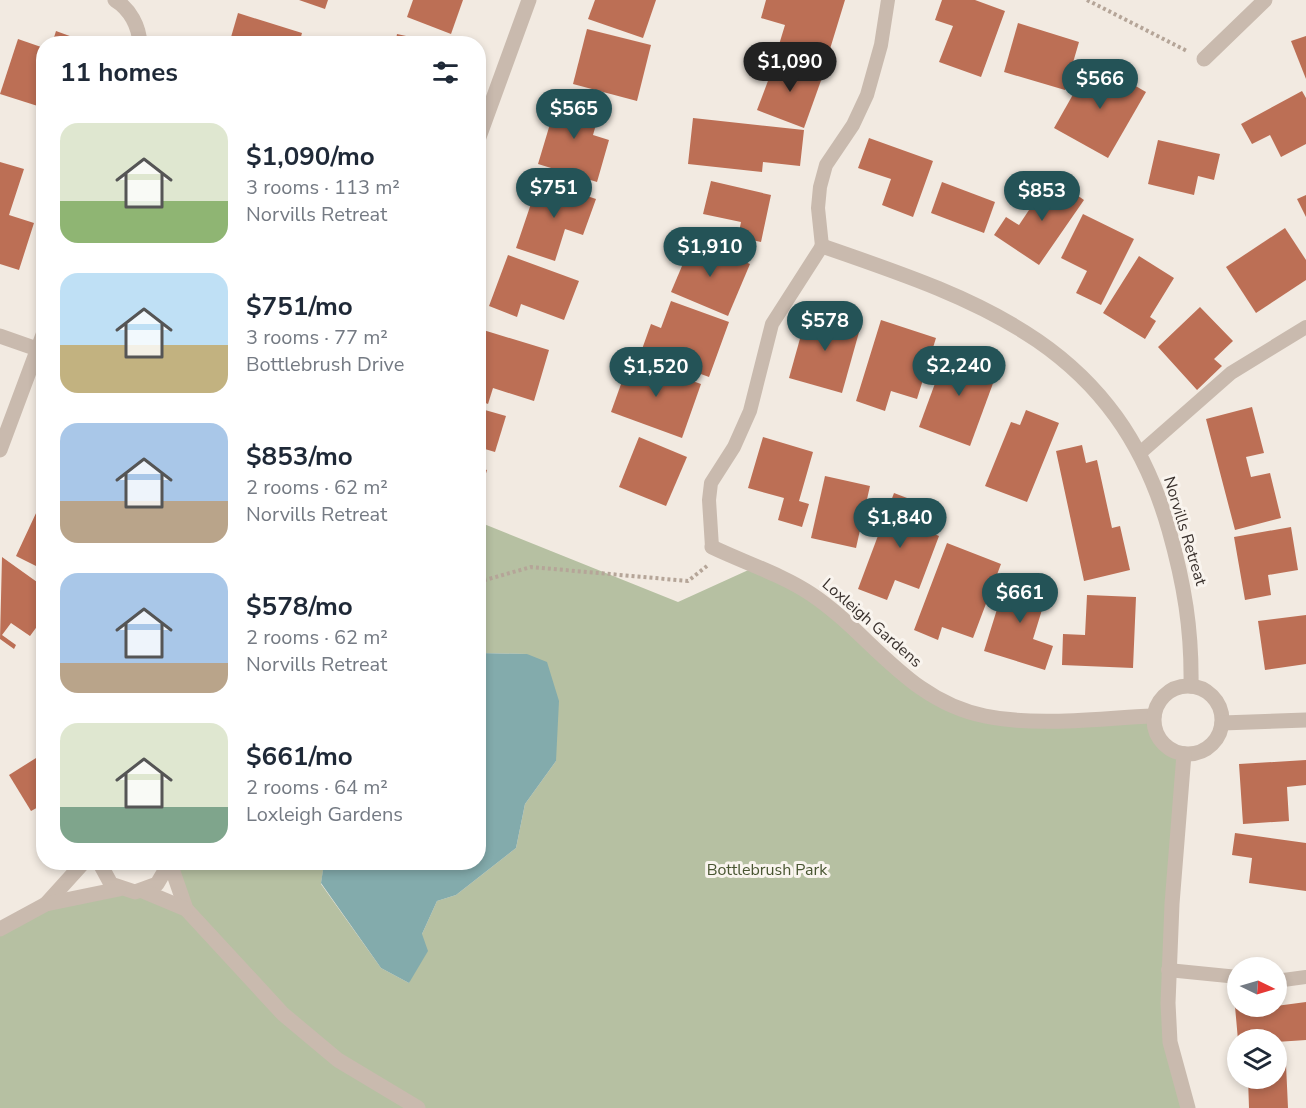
<!DOCTYPE html>
<html lang="en">
<head>
<meta charset="utf-8">
<style>
  body { margin:0; font-family:"Nunito Sans",sans-serif; background:#f2f2f3; color:#1f2937; height:100vh; display:flex; flex-direction:column; font-size:22px; white-space:nowrap }
  * { box-sizing:border-box; margin:0 }
  p { font-size:20px; color:#747a83 }
  .icon { flex:none; width:33px; height:33px; fill:none; stroke:currentColor; stroke-width:2; stroke-linecap:round; stroke-linejoin:round }
  .map { position:relative; flex:1; overflow:hidden }
  .sheet { position:absolute; left:36px; top:36px; width:450px; height:834px; display:flex; flex-direction:column; background:#fff; border-radius:24px; box-shadow:0 3px 9px #0003 }
  .sheet>* { flex:none }
  .needle { width:39px; rotate:95deg }
  .tools { position:absolute; left:1227px; top:957px; display:grid; gap:12px }
  .tools a { display:grid; place-items:center; width:60px; height:60px; border-radius:50%; background:#fff; box-shadow:0 3px 9px #0003; font-size:30px }
  .price { position:absolute; translate:-50% -51px; padding:0 14px; border-radius:21px; background:#245357; color:#fff; font-size:20px; line-height:39px; filter:drop-shadow(0 2px 3px #0008) }
  .price::after { content:''; position:absolute; left:50%; top:36px; width:18px; height:14px; margin-left:-9px; background:inherit; clip-path:polygon(0 0,100% 0,50% 100%) }
  .price.current { background:#222; color:#fff }
  ul { padding:0; list-style:none }
  li { display:flex; align-items:center; gap:18px; height:150px; padding:0 24px }
  li span { display:grid; place-items:center; flex:none; width:168px; height:120px; border-radius:18px; color:#555 }
  li>.icon { margin-inline-start:auto }
  span .icon { width:72px; height:72px; fill:#fffc; stroke-width:1 }
  li b { font-size:26px }
  h2 { display:flex; justify-content:space-between; align-items:center; height:72px; padding:0 24px; font-size:26px }
  .map>svg:first-child { display:block }
  .green { fill:#b6c0a2 }
  .water { fill:#83abac }
  .building { fill:#bc6f55 }
  .lines { fill:none; stroke-linecap:round; stroke-linejoin:round }
  .path { stroke:#b5a598; stroke-width:4; stroke-dasharray:3 3; stroke-linecap:butt }
  .service { stroke:#c9baae; stroke-width:14 }
  .minor { stroke:#c9baae; stroke-width:15 }
  .tertiary { stroke:#c9baae; stroke-width:15 }
  .labels { text-anchor:middle; dominant-baseline:central; stroke-width:6; stroke-linejoin:round; paint-order:stroke }
  .street-label { font-size:16px; fill:#38302c; stroke:#f9f4ee }
  .park-label { font-size:16px; fill:#485531; stroke:#f9f4ee }
</style>
</head>
<body>
<div class="map">
<svg width="1306" height="1108" viewBox="0 0 1306 1108">
  <rect width="100%" height="100%" fill="#f2eae1"/>
  <path class="green" d="M479 522 678 602 755 567 810 593 893 668 984 716H1154C1155 737 1164 748 1184 754L1168 1003 1188 1108H0V929L46 904 119 889 185 908 171 863H324L321 884 381 968 409 983 422 934 437 901 456 895 516 848 525 804 556 761 527 654 479 653Z"/>
  <path class="water" d="M479 653 527 654 547 662 559 701 556 761 525 804 516 848 456 895 437 901 422 934 428 951 409 983 381 968 321 883 324 863 478 862Z"/>
  <g class="building">
    <path d="M299 0H328L325 9Z"/>
    <path d="M413 0H463L451 34 407 17Z"/>
    <path d="M595 0H656L643 38 588 19Z"/>
    <path d="M766 0H845L826 62 778 48 785 25 761 18Z"/>
    <path d="M942 0H975L1005 11 981 77 939 62 953 26 935 20Z"/>
    <path d="M238 13 302 33 299 44H229Z"/>
    <path d="M1018 23 1079 42 1065 90 1004 72Z"/>
    <path d="M587 29 651 45 637 101 573 84Z"/>
    <path d="M56 31 78 39 76 44H52Z"/>
    <path d="M397 34 438 43V44H395Z"/>
    <path d="M1306 36V79L1291 41Z"/>
    <path d="M18 39 44 48V108L0 94Z"/>
    <path d="M777 57 823 75 804 128 757 110Z"/>
    <path d="M1092 61 1146 92 1108 158 1054 128Z"/>
    <path d="M1302 91 1306 98V144L1281 157 1270 135 1252 144 1241 124Z"/>
    <path d="M559 94 601 107 593 135 609 140 597 182 538 164Z"/>
    <path d="M693 118 804 130 800 166 763 162 762 172 688 164Z"/>
    <path d="M869 138 933 161 913 217 882 205 891 179 858 168Z"/>
    <path d="M1158 140 1220 154 1214 180 1198 176 1194 195 1148 184Z"/>
    <path d="M0 162 24 169 9 215 34 223 19 270 0 264Z"/>
    <path d="M1051 177 1084 200 1039 265 994 235 1006 217 1019 225Z"/>
    <path d="M539 180 596 199 583 235 565 229 555 261 516 248Z"/>
    <path d="M711 181 771 195 761 242 738 237 741 222 703 214Z"/>
    <path d="M942 182 995 202 984 233 931 213Z"/>
    <path d="M1306 195V217L1297 199Z"/>
    <path d="M1083 214 1134 239 1101 305 1076 293 1087 271 1061 258Z"/>
    <path d="M1285 228 1306 260V280L1256 313 1226 267Z"/>
    <path d="M693 240 750 264 728 316 671 292Z"/>
    <path d="M508 255 579 281 564 320 521 304 517 317 489 306Z"/>
    <path d="M1139 256 1174 278 1150 317 1156 321 1145 339 1103 313Z"/>
    <path d="M671 301 729 322 709 377 641 352 651 324 661 328Z"/>
    <path d="M1200 307 1233 341 1214 359 1222 366 1197 390 1158 347Z"/>
    <path d="M808 310 861 325 842 393 789 378Z"/>
    <path d="M881 320 936 338 917 399 891 391 885 411 856 401Z"/>
    <path d="M480 329 549 350 534 401 493 388 488 404 478 400Z"/>
    <path d="M948 348 999 367 970 446 919 427Z"/>
    <path d="M630 359 701 384 682 438 611 412Z"/>
    <path d="M1252 407 1264 453 1246 457 1251 477 1270 473 1281 518 1235 530 1206 419Z"/>
    <path d="M478 408 506 416 495 452 478 447Z"/>
    <path d="M1026 410 1059 423 1027 502 985 486 1011 422 1020 425Z"/>
    <path d="M639 437 687 457 666 506 619 487Z"/>
    <path d="M763 437 813 452 799 501 809 504 802 527 778 520 784 498 748 488Z"/>
    <path d="M1082 445 1086 463 1097 460 1112 528 1120 526 1130 570 1084 581 1056 451Z"/>
    <path d="M478 467 487 470 479 497H478Z"/>
    <path d="M825 476 870 486 856 548 811 538Z"/>
    <path d="M894 493 928 506 920 528 939 536 919 589 895 580 887 600 858 589Z"/>
    <path d="M44 496V570L16 556Z"/>
    <path d="M1291 527 1298 570 1268 575 1271 595 1245 600 1234 537Z"/>
    <path d="M947 543 1001 564 973 638 942 627 938 640 914 630Z"/>
    <path d="M2 557 44 587V617L30 636 11 623 2 635 16 645 14 649 0 639Z"/>
    <path d="M1008 574 1049 587 1033 639 1053 646 1045 670 984 651Z"/>
    <path d="M1087 595 1136 597 1133 668 1062 665 1063 634 1085 635Z"/>
    <path d="M1306 615V664L1265 670 1258 621Z"/>
    <path d="M44 753V804L31 811 9 775Z"/>
    <path d="M1306 760V785L1287 787 1289 821 1243 824 1239 764Z"/>
    <path d="M1235 833 1306 843V891L1249 883 1252 858 1232 855Z"/>
    <path d="M1238 994V1006H1276L1306 1002V1040L1276 1042V1040H1238L1234 995Z"/>
    <path d="M1276 1064H1286L1288 1108H1249L1248 1078H1276Z"/>
  </g>
  <g class="lines">
    <g class="path">
      <path d="M1087 0 1187 51"/>
      <path d="M478 582 531 567 688 581 707 566"/>
    </g>
    <g class="service">
      <path d="M1140 453 1231 373 1306 327"/>
      <path d="M712 547 709 500 711 483 734 447 750 411 772 324 822 246 818 208 820 187 826 165 853 125 867 95 881 45 888 0"/>
      <path d="M1168 970 1238 977"/>
      <path d="M1276 981 1306 977"/>
    </g>
    <g class="minor">
      <path d="M115 0C130 9 139 26 140 44"/>
      <path d="M1204 59 1265 0"/>
      <path d="M822 246C985 302 1117 347 1169 530 1184 583 1192 629 1191 686"/>
      <path d="M0 336 37 349"/>
      <path d="M0 450 44 332"/>
      <path d="M712 547C743 562 783 575 811 594 871 634 908 701 985 716 1039 727 1099 718 1154 716"/>
      <circle cx="1188" cy="720" r="34"/>
      <path d="M1222 723 1306 720"/>
      <path d="M1184 754 1172 904 1168 1003 1170 1042 1188 1108"/>
    </g>
    <g class="tertiary">
      <path d="M478 140 529 0"/>
      <path d="M99 862 111 884 135 892 157 884 170 862"/>
      <path d="M170 863 186 909 283 1014 338 1060 418 1108"/>
      <path d="M143 891 186 909"/>
      <path d="M46 904 84 862"/>
      <path d="M0 929 46 904 119 889"/>
    </g>
  </g>
  <g class="labels">
    <g class="street-label">
      <text transform="translate(1185 531) rotate(73)">Norvills Retreat</text>
      <text transform="translate(872 623) rotate(41)">Loxleigh Gardens</text>
    </g>
    <g class="park-label">
      <text x="767" y="870">Bottlebrush Park</text>
    </g>
  </g>
</svg>
<div class="tools">
<a><svg class="needle" viewBox="-14 -14 28 28"><path d="M0-13l5 13h-10z" fill="#e53935"/><path d="M0 13l5-13h-10z" fill="#747a83"/></svg></a>
<a><svg class="icon" aria-label="layers" viewBox="0 0 24 24"><path d="M12 4l9 5-9 5-9-5zM3 14l9 5 9-5"/></svg></a>
</div>
<b class="price current" style="left:790px;top:93px">$1,090</b>
<b class="price" style="left:1100px;top:110px">$566</b>
<b class="price" style="left:574px;top:140px">$565</b>
<b class="price" style="left:554px;top:219px">$751</b>
<b class="price" style="left:1042px;top:222px">$853</b>
<b class="price" style="left:710px;top:278px">$1,910</b>
<b class="price" style="left:825px;top:352px">$578</b>
<b class="price" style="left:959px;top:397px">$2,240</b>
<b class="price" style="left:656px;top:398px">$1,520</b>
<b class="price" style="left:900px;top:549px">$1,840</b>
<b class="price" style="left:1020px;top:624px">$661</b>
<section class="sheet">
<h2>11 homes<svg class="icon" aria-label="filters" viewBox="0 0 24 24"><path d="M4 7h16M4 17h16"/><circle cx="9" cy="7" r="2"/><circle cx="15" cy="17" r="2"/></svg></h2>
<ul>
<li><span style="background:linear-gradient(#dfe7d0 65%,#8fb573 0)"><svg class="icon" aria-label="home" viewBox="0 0 24 24"><path d="M3 11l9-7 9 7M6 9v11h12V9"/></svg></span><div><b>$1,090/mo</b><p>3 rooms · 113 m²</p><p>Norvills Retreat</p></div></li>
<li><span style="background:linear-gradient(#bfe0f5 60%,#c2b280 0)"><svg class="icon" aria-label="home" viewBox="0 0 24 24"><path d="M3 11l9-7 9 7M6 9v11h12V9"/></svg></span><div><b>$751/mo</b><p>3 rooms · 77 m²</p><p>Bottlebrush Drive</p></div></li>
<li><span style="background:linear-gradient(#a9c7e8 65%,#b9a48a 0)"><svg class="icon" aria-label="home" viewBox="0 0 24 24"><path d="M3 11l9-7 9 7M6 9v11h12V9"/></svg></span><div><b>$853/mo</b><p>2 rooms · 62 m²</p><p>Norvills Retreat</p></div></li>
<li><span style="background:linear-gradient(#a9c7e8 75%,#b9a48a 0)"><svg class="icon" aria-label="home" viewBox="0 0 24 24"><path d="M3 11l9-7 9 7M6 9v11h12V9"/></svg></span><div><b>$578/mo</b><p>2 rooms · 62 m²</p><p>Norvills Retreat</p></div></li>
<li><span style="background:linear-gradient(#dfe7d0 70%,#7fa58c 0)"><svg class="icon" aria-label="home" viewBox="0 0 24 24"><path d="M3 11l9-7 9 7M6 9v11h12V9"/></svg></span><div><b>$661/mo</b><p>2 rooms · 64 m²</p><p>Loxleigh Gardens</p></div></li>
</ul>
</section>
</div>
</body>
</html>
